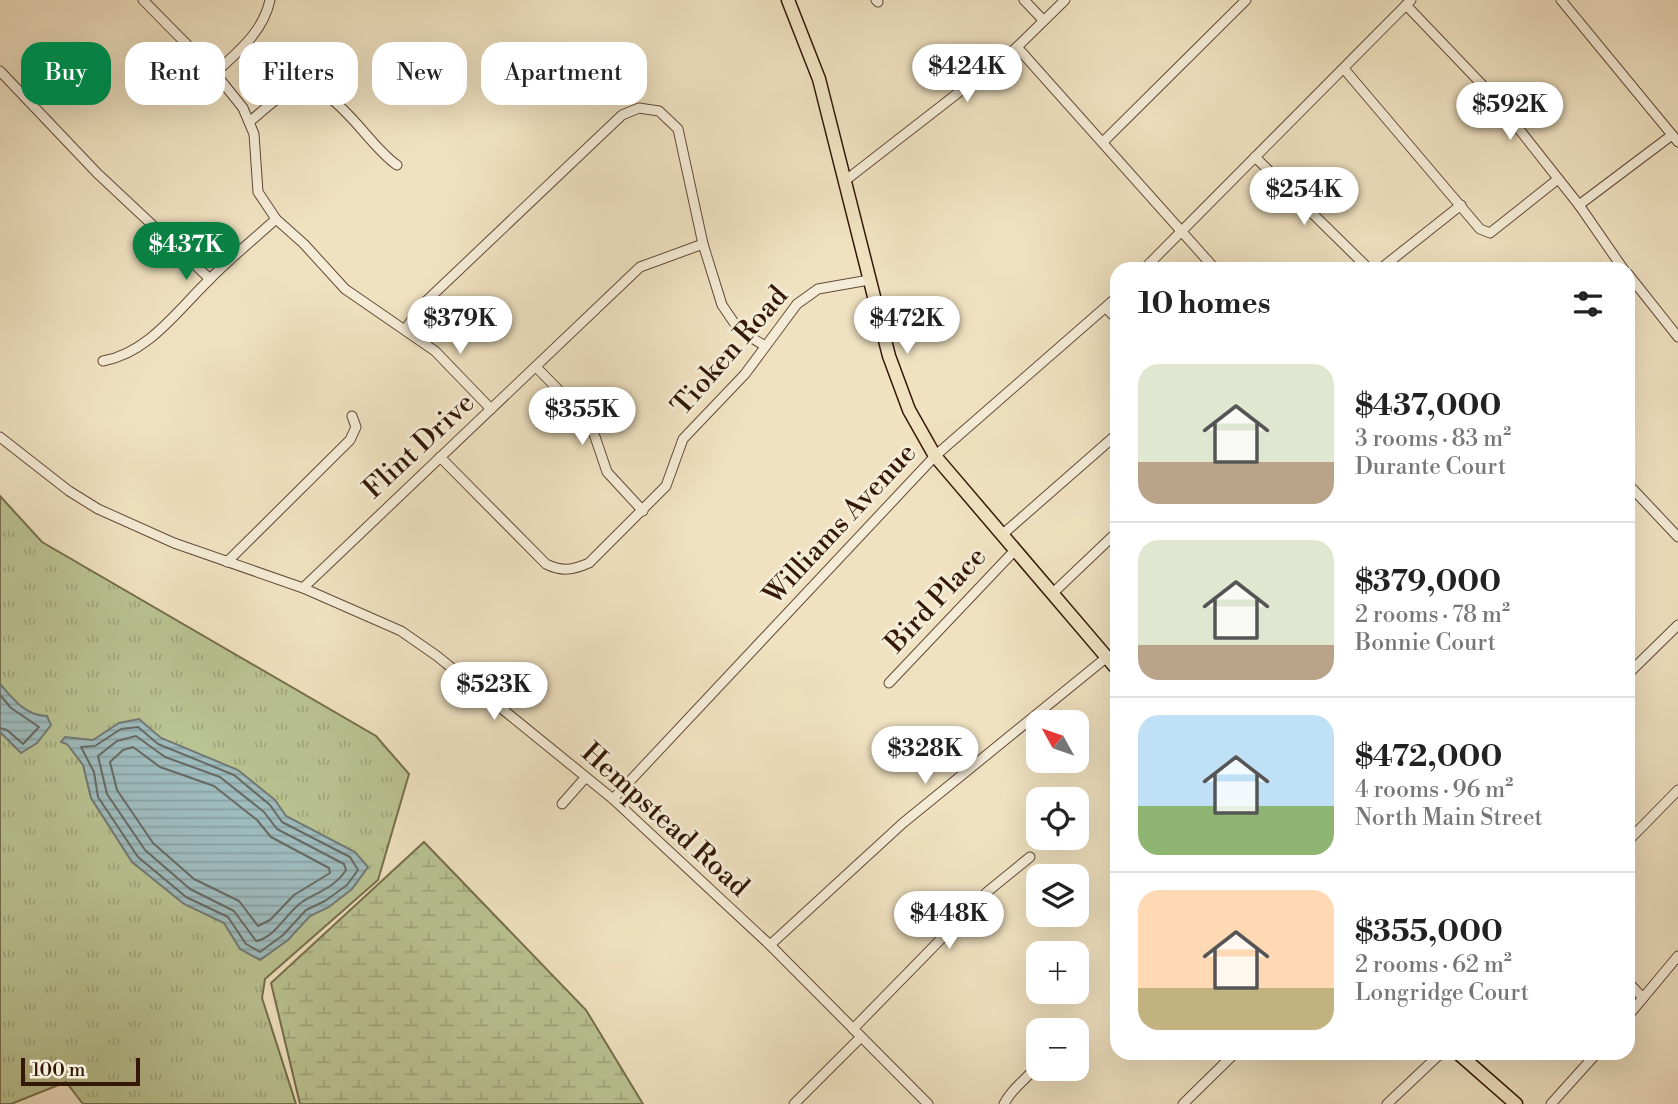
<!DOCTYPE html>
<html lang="en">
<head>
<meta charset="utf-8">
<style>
  body { margin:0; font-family:"Libre Bodoni",serif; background:#f2f2f2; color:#222; height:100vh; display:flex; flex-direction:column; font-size:26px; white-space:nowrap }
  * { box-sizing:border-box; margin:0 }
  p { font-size:23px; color:#767676 }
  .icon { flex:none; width:38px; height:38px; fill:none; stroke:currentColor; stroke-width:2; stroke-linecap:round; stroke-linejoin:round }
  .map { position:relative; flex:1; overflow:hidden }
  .sheet { position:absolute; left:1110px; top:262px; width:525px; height:798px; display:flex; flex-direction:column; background:#fff; border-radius:21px; box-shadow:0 7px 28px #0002 }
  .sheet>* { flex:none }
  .banner { position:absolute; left:21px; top:42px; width:665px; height:63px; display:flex; gap:14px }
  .needle { width:46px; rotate:310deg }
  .controls { position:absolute; left:1026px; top:710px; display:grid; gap:14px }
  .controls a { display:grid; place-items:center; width:63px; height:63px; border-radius:14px; background:#fff; box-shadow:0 7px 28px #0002; font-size:35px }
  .scale { position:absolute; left:21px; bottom:18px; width:119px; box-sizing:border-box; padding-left:7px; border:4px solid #331807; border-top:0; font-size:19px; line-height:24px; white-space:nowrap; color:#331807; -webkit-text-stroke:5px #f5ecd7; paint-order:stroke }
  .price { position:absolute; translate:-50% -60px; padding:0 16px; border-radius:24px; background:#fff; color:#222; font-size:23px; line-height:46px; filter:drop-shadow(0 2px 4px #0008) }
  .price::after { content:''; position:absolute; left:50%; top:42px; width:21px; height:16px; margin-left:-10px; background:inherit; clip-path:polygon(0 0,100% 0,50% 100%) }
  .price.selected { background:#0b8043; color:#fff }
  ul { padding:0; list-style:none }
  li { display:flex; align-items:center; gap:21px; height:175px; padding:0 28px }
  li+li { border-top:2px solid #e0e0e0 }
  li span { display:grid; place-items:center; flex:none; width:196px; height:140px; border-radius:21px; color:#555 }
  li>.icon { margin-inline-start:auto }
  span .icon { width:84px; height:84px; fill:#fffc; stroke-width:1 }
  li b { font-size:30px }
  h2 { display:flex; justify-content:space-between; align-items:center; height:84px; padding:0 28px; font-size:30px }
  .pill { padding:0 24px; border-radius:21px; background:#fff; box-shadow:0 7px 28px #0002; font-size:24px; line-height:63px }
  .pill.selected { background:#0b8043; color:#fff }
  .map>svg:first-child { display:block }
  .grass { fill:url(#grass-tufts); stroke:#766e4c; stroke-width:2 }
  .wetland { fill:url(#wetland-marsh); stroke:#766e4c; stroke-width:2 }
  .water { fill:url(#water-rules); stroke:#737a74; stroke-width:2 }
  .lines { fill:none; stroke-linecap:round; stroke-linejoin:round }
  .shore { stroke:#686a62; stroke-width:2 }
  .minor-casing { stroke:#624a36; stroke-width:11 }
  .major-casing { stroke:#331807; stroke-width:15 }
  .minor { stroke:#f5ecd7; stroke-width:9 }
  .major { stroke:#f0e2c1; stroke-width:12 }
  .labels { text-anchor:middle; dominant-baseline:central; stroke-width:6; stroke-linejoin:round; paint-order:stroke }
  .street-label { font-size:28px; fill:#331807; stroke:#f5ecd7 }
</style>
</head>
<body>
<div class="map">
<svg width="1678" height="1104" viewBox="0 0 1678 1104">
  <defs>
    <pattern id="grass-tufts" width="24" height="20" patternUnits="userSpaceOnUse" patternTransform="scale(1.75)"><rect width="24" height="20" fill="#bac392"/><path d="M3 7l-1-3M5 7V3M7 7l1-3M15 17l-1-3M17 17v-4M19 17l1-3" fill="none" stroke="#a0a77c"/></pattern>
    <pattern id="wetland-marsh" width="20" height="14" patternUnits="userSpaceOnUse" patternTransform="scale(1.75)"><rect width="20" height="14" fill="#bac392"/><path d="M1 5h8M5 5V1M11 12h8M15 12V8" fill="none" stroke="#a0a77c"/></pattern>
    <pattern id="water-rules" width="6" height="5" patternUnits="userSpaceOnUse" patternTransform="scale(1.75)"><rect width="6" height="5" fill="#9ebbbd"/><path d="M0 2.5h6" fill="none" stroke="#89a0a1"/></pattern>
  </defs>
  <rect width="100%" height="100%" fill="#f0e2c1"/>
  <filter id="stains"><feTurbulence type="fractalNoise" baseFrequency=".00286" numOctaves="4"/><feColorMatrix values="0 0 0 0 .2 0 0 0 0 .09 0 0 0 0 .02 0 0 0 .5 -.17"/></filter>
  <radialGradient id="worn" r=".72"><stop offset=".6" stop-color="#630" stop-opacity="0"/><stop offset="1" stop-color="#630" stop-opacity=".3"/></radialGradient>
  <path class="grass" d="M0 496 42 542 376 736 409 774 378 880 265 979 262 998 296 1104H83L66 1082 11 1104H0Z"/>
  <path class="wetland" d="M424 842 586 1010 643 1104H300L271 983Z"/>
  <g class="water">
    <path d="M0 684C13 699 26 716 47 716L51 725 37 743 21 753 0 732Z"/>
    <path d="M139 719 161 738 238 770 275 800 286 816 355 852 368 867 352 889 329 907 310 916 288 940 260 960 240 949 224 923 184 904 132 862 91 798 83 765 67 744 61 742 65 737 93 740 119 723Z"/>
  </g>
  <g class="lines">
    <g class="shore">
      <path d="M0 695 11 708 39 727 23 744 7 730 0 728"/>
      <path d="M138 727 158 744 234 775 270 805 282 822 350 857 358 870 347 885 325 901 306 910 283 935 260 952 246 944 228 917 186 897 138 857 98 797 94 772 81 747 95 746 121 729Z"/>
      <path d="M136 736 165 757 220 777 264 812 277 829 344 864 346 870C335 887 318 892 302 902 286 913 276 937 256 941L234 911 190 889 145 850 107 794 98 756 117 741Z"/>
      <path d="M133 747 160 767 214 786 257 820 271 837 329 868 330 873 294 895 270 920 258 926 239 901 194 879 153 843 117 790 110 762 123 750Z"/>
    </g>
    <g class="minor-casing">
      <g id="minor">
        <path d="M143 0 215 73 243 108 254 134 258 192 276 219 304 244 345 289 435 351 491 409"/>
        <path d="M876 0 878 2"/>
        <path d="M1024 0 1043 20"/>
        <path d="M1561 0 1678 142"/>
        <path d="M1406 5 1492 95 1579 205 1624 270"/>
        <path d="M1017 47 1216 270"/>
        <path d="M1345 70 1480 229 1490 233 1558 179"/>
        <path d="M0 71 97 173 210 279"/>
        <path d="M215 73C239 51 263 32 270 0"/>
        <path d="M249 122C262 112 274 99 288 92 330 70 364 143 397 165"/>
        <path d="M1103 142 1246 0"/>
        <path d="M1255 157 1370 270"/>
        <path d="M846 180 1017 47 1065 0"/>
        <path d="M1579 205 1672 135"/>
        <path d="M1143 270 1411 0"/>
        <path d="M1379 270 1461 205"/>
        <path d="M1628 274 1678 337"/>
        <path d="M1107 309 1116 318"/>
        <path d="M405 330 421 306 622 115 639 108 659 111 678 129 703 244 722 305 739 330 765 346"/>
        <path d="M103 361C148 353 177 311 208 281 229 259 253 240 276 219"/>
        <path d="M536 367 590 422 607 472 643 511"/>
        <path d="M0 437 69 491 98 509 174 543 303 588 401 631 437 656 613 799 770 945 928 1104"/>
        <path d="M440 457 546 564C562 572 573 570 589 563L666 486 683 439 745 374 797 304 818 289 869 280"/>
        <path d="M1628 484 1678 537"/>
        <path d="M1003 534 1116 435"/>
        <path d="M227 562 350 440 356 427 352 416"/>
        <path d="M303 588 640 267 703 244"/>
        <path d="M1053 593 1116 533"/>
        <path d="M1628 674 1678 625"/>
        <path d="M889 683 1016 549"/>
        <path d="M613 799 935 456 1116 298"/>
        <path d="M562 804 585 778"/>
        <path d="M1628 841 1678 790"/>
        <path d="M770 945 903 823 1107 657"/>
        <path d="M1628 982 1643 998"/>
        <path d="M1628 1016 1678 956"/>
        <path d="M853 1029 987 892 1030 857"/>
        <path d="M794 1104 861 1037"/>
        <path d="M1004 1104C1013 1086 1026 1081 1038 1064"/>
        <path d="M1183 1104 1234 1054"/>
        <path d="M1387 1104 1440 1054"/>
        <path d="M1551 1104 1596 1054"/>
      </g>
    </g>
    <g class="major-casing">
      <g id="major">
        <path d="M788 0 819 79 889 356 909 410 935 456 1116 668"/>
        <path d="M1459 1054 1516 1104"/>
      </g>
    </g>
    <use href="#minor" class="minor"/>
    <use href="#major" class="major"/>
  </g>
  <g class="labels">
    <g class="street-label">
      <text transform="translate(730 351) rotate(-49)">Tioken Road</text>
      <text transform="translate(419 446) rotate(-43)">Flint Drive</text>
      <text transform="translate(840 524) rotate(-47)">Williams Avenue</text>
      <text transform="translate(936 600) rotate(-47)">Bird Place</text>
      <text transform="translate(665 820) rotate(42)">Hempstead Road</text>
    </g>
  </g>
  <rect width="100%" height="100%" filter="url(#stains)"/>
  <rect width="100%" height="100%" fill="url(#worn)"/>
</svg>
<div class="controls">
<a><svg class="needle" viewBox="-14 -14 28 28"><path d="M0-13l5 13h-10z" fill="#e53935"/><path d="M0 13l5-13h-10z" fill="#767676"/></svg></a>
<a><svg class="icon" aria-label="locate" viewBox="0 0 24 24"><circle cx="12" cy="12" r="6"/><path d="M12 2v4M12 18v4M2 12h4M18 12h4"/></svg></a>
<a><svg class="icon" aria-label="layers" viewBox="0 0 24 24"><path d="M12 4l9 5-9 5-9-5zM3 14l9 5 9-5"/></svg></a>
<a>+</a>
<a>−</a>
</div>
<div class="scale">100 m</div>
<b class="price" style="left:967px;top:104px">$424K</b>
<b class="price" style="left:1510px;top:142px">$592K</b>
<b class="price" style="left:1304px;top:227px">$254K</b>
<b class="price selected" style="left:186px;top:282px">$437K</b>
<b class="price" style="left:460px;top:356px">$379K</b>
<b class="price" style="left:907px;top:356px">$472K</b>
<b class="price" style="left:582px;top:447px">$355K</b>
<b class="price" style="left:494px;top:722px">$523K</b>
<b class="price" style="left:925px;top:786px">$328K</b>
<b class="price" style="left:949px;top:951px">$448K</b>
<div class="banner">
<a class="pill selected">Buy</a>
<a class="pill">Rent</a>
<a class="pill">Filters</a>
<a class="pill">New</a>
<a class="pill">Apartment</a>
</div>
<section class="sheet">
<h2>10 homes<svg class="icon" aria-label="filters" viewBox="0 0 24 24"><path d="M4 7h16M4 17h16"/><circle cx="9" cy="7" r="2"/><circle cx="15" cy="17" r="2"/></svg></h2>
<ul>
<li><span style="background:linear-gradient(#dfe7d0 70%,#b9a48a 0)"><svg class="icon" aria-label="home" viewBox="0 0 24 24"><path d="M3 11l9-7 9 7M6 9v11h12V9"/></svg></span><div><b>$437,000</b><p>3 rooms · 83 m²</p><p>Durante Court</p></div></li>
<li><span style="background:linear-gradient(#dfe7d0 75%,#b9a48a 0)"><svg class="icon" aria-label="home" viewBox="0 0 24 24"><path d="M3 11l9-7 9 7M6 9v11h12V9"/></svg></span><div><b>$379,000</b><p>2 rooms · 78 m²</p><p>Bonnie Court</p></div></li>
<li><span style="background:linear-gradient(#bfe0f5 65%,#8fb573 0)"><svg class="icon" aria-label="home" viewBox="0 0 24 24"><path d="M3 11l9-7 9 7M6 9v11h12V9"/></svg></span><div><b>$472,000</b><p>4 rooms · 96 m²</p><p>North Main Street</p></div></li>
<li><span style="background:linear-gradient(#ffd9b3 70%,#c2b280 0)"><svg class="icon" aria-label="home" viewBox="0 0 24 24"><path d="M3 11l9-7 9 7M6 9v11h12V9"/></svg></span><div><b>$355,000</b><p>2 rooms · 62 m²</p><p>Longridge Court</p></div></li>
</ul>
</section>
</div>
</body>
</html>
